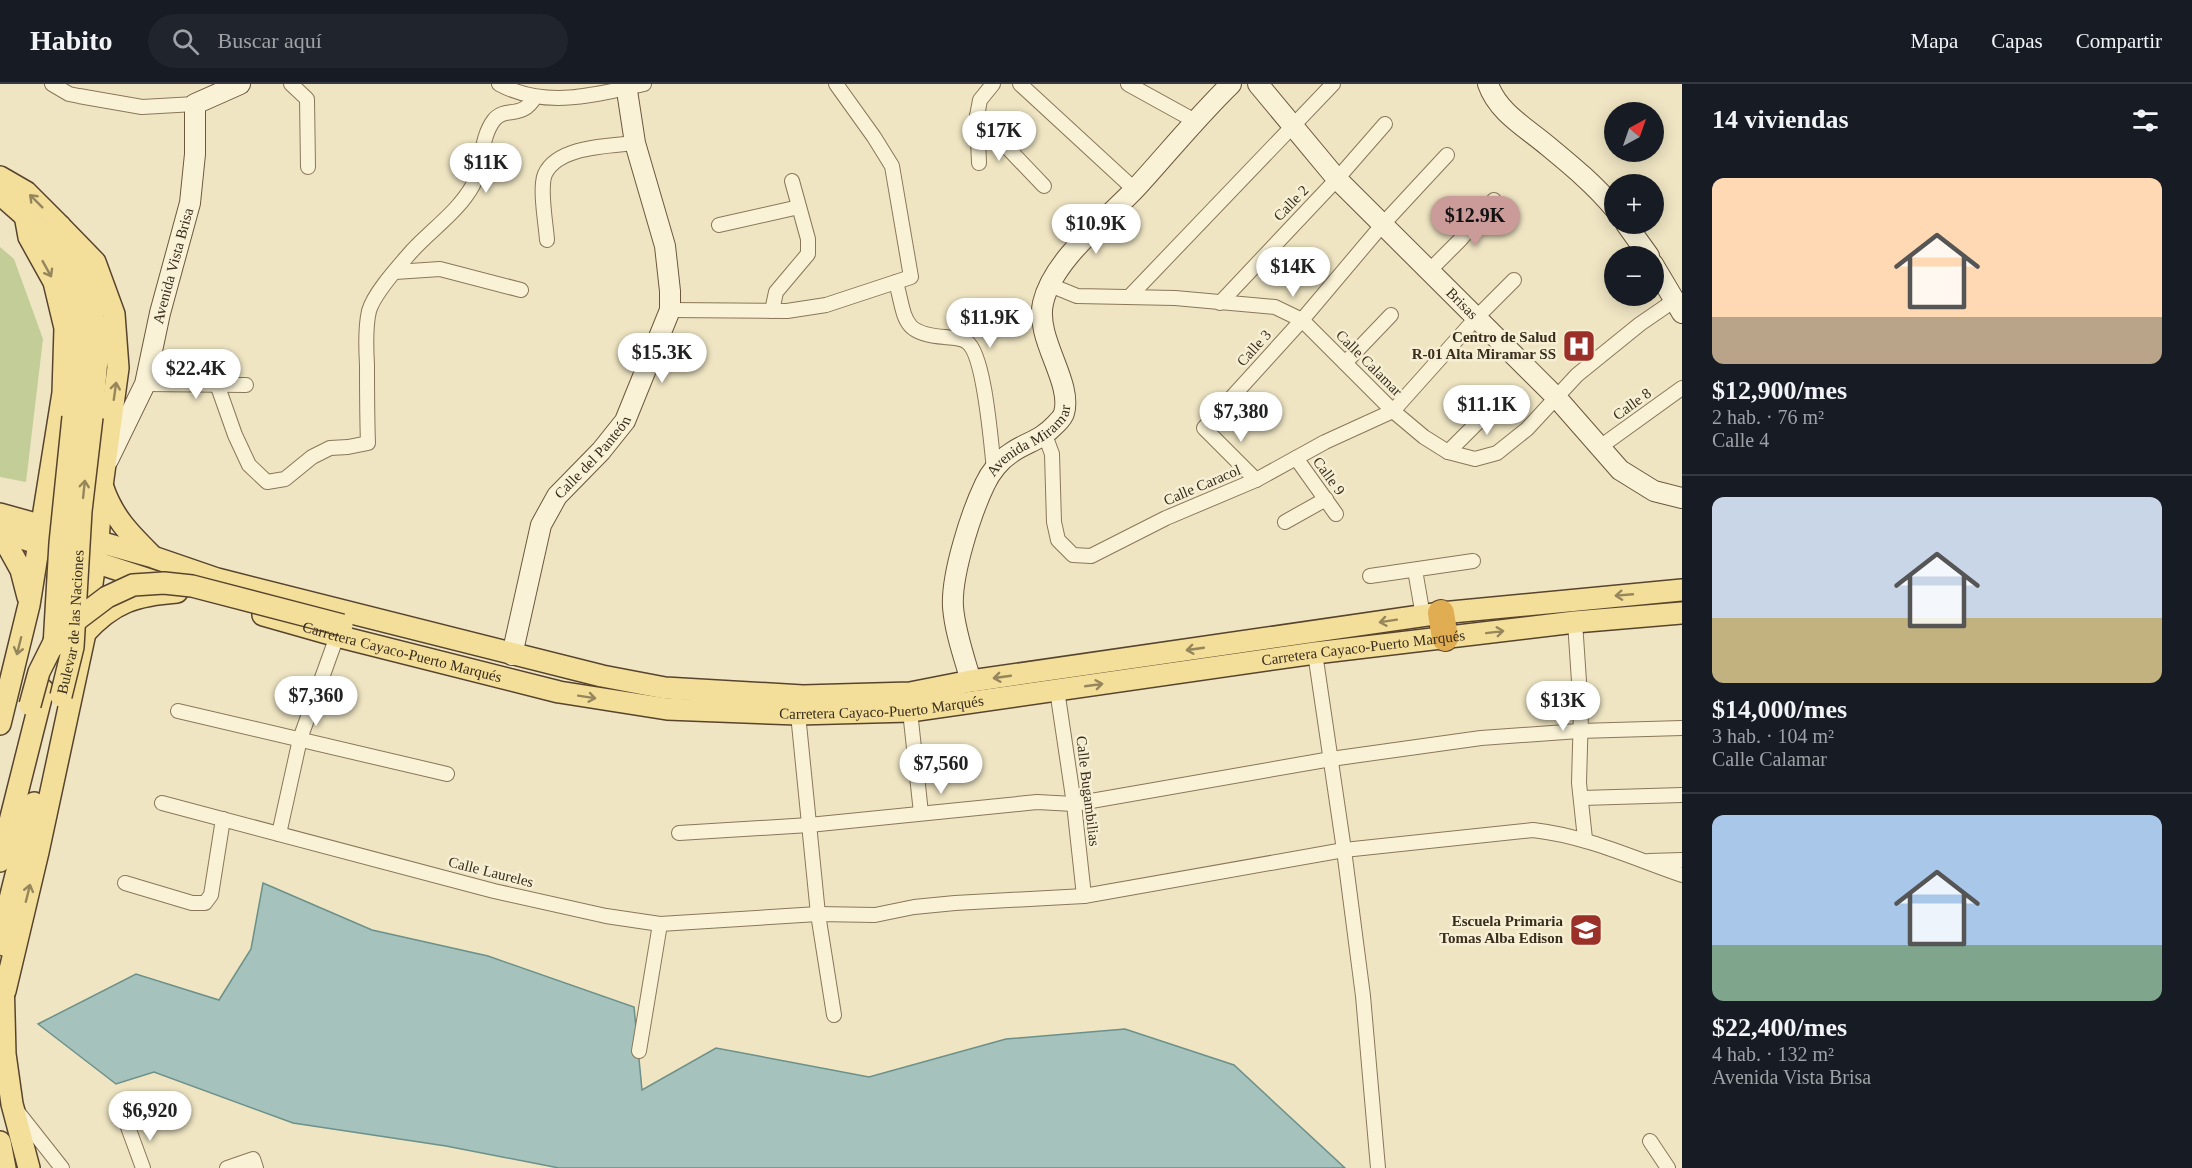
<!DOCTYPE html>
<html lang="es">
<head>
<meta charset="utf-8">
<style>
  body { margin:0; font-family:"Times New Roman",serif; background:#20242c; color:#f1f3f6; height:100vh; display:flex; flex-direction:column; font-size:22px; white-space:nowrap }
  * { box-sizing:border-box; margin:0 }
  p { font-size:20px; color:#9ea1a6 }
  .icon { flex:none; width:33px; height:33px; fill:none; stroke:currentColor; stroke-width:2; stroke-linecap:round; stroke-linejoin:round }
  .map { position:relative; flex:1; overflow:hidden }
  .side { display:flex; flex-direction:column; background:#171b24; width:510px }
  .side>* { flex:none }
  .needle { width:39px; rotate:40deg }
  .tools { position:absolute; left:1604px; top:18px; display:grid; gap:12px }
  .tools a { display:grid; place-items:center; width:60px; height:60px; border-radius:50%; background:#171b24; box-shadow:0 3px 15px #0003; font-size:30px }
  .price { position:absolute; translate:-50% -51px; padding:0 14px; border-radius:21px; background:#fff; color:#222; font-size:20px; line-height:39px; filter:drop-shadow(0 2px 3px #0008) }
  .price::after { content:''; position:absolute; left:50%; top:36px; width:18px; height:14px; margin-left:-9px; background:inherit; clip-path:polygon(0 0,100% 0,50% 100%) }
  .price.active { background:#ca9b99; color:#111 }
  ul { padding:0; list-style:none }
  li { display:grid; align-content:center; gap:12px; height:318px; padding:0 30px }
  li+li { border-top:2px solid #363941 }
  li span { display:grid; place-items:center; height:186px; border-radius:12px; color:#555 }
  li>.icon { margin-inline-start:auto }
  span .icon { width:108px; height:108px; fill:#fffc; stroke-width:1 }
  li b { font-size:26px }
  h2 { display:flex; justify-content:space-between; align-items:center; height:72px; padding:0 30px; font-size:26px }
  header { display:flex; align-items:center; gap:36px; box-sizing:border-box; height:84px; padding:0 30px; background:#171b24; border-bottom:2px solid #363941 }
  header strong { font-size:28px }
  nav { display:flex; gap:33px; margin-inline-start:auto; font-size:21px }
  .search { width:420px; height:54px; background:#20242c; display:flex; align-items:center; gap:15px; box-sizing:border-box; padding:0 21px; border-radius:33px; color:#9ea1a6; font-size:22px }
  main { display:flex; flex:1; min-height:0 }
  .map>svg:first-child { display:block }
  .green { fill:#c3cd97 }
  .water { fill:#a5c2bc; stroke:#6c908a; stroke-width:1.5 }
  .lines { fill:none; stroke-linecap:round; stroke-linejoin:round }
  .street-casing { stroke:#8a7759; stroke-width:16 }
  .secondary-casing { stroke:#6c583d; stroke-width:22 }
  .primary-casing { stroke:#57442e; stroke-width:24 }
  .highway-casing { stroke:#57442e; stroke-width:28 }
  .street { stroke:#f9f2d7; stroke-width:14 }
  .secondary { stroke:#f9f2d7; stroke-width:20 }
  .primary { stroke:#f3de9a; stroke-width:21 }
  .highway { stroke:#e0ad52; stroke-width:26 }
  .primary-bridge-casing { stroke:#57442e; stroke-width:24; stroke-linecap:butt }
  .primary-bridge { stroke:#f3de9a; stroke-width:21 }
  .oneway { stroke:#96865c }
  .labels { text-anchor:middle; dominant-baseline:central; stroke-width:5; stroke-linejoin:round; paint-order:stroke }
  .street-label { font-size:15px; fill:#392d1e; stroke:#f6efd3 }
  .poi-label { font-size:15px; font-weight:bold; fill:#392d1e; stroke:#f6efd3; text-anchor:end }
</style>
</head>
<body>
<header>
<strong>Habito</strong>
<div class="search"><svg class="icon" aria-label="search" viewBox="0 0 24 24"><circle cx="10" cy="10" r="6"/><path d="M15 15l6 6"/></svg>Buscar aquí</div>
<nav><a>Mapa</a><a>Capas</a><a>Compartir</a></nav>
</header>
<main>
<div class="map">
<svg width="1682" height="1084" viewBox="0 0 1682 1084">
  <rect width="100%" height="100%" fill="#efe5c3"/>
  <path class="green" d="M0 163 14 175 43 255 26 398 0 393Z"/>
  <path class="water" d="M263 799 372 846 488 872 634 923 642 1006 716 964 869 993 1006 955 1125 945 1234 981 1345 1084H559L446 1062 293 1039 154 988 116 1000 38 940 136 890 219 916 251 865Z"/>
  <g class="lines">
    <g class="street-casing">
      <g id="street">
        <path d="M52 0 69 10 79 12 142 23 195 20"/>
        <path d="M291 0 307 15 308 83"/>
        <path d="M499 0C546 25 594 11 644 0"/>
        <path d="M1020 0 1134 105"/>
        <path d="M1128 0 1195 37"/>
        <path d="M977 32 1044 102"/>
        <path d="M979 79 977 32 980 16 993 0"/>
        <path d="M719 141 799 123"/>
        <path d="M547 156C546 140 539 104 545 90 558 62 609 62 635 59"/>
        <path d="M1430 186 1460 156 1494 116"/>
        <path d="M395 188 440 185 521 206"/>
        <path d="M896 198C906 235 901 250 945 253 951 254 962 254 967 258 985 271 991 361 994 385"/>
        <path d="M1050 201 1077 212 1175 214 1275 223 1302 236 1393 327 1424 353 1448 368 1475 375 1497 369 1527 345 1577 291 1640 240 1675 216"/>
        <path d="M1129 213 1333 0"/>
        <path d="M1220 219 1337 95 1385 40"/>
        <path d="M670 226 787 227 826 221 911 193 892 82 874 53 836 0"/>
        <path d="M772 227 776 208 808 170V155L792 97"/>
        <path d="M1345 279 1391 231"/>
        <path d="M145 300 246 301"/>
        <path d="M217 300 235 351 249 381 267 398 285 395 312 373 330 364 348 363 368 359C367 333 367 307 367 281 366 264 365 244 369 227 374 209 399 182 411 168 432 145 458 128 473 101 483 82 480 54 494 36 505 22 522 36 535 13"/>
        <path d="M1045 351 1052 370 1054 438 1058 456 1073 471 1091 472 1166 434 1256 396 1325 358 1393 327 1477 233 1514 196"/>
        <path d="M1600 363 1682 304"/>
        <path d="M1448 368 1503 313"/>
        <path d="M1296 374 1336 430"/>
        <path d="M1256 396 1204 344 1302 236 1383 140 1447 71"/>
        <path d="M1285 438 1326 415"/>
        <path d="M1415 486 1423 532"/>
        <path d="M1370 492 1473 477"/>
        <path d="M1575 538 1581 627 1579 699 1585 755"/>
        <path d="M1315 569 1344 766 1363 912 1378 1084"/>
        <path d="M1057 606 1074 720 1084 812"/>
        <path d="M178 627 447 690"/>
        <path d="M910 627 921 729"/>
        <path d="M798 630 818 830 834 931"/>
        <path d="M1582 714 1682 711"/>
        <path d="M162 719 494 807 606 832 660 840 818 830 875 831 914 823 955 819 1084 812 1344 766 1533 746C1586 752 1633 774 1682 791"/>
        <path d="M679 749 809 741 1037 718 1074 720 1331 675 1481 654 1579 647 1682 644"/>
        <path d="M279 750 300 655 337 552"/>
        <path d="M1649 777 1682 776"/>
        <path d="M125 799 192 819H205L211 811 223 735"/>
        <path d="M639 967 660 840"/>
        <path d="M17 1027 62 1084"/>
        <path d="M128 1043 143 1084"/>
        <path d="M1650 1057 1668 1084"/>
        <path d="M227 1084 253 1075 256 1084"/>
      </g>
    </g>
    <g class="secondary-casing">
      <g id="secondary">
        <path id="s1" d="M1258 0 1337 95 1556 313 1620 386 1654 407 1682 414"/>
        <path d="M1488 0C1498 29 1527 44 1549 63 1572 82 1595 101 1614 124"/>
        <path d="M1626 140 1649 172"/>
        <path d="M1653 180 1682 229"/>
        <path id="s2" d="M108 376 145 300 160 229 190 119 195 70V20L240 0"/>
        <path id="s3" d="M512 571 541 441 557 412 601 367 625 337 670 226V207L665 162 635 59 626 0"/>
        <path id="s4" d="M971 597C964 573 955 548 953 523 951 491 971 429 985 400 990 389 1000 376 1011 369 1028 357 1039 358 1056 340 1059 337 1063 333 1064 329 1073 298 1035 255 1043 219 1053 175 1106 136 1136 104 1168 69 1197 33 1231 0"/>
      </g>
    </g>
    <g class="primary-casing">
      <g id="primary">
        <path d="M0 93 26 108 60 142 87 191 98 263 92 333"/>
        <path d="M0 110 43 148 73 198 82 263 74 324"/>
        <path d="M103 404C113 433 129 449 150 470"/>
        <path d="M0 430 153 473 217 495 602 592 665 604 803 612 910 609 971 597 1441 529 1682 506"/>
        <path d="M0 447 159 499"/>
        <path d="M0 448 21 486 28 513"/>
        <path id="s5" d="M263 531 337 552 559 608 667 625 798 630 910 627 1315 569 1575 538 1682 529"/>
        <path d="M85 549C113 518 136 511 177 508"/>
        <path d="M0 640 29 521 63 309 65 244 54 198 29 153 25 131"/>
        <path d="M0 777 43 606"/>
        <path d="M4 861 8 823 34 719"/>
        <path d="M3 892 5 970 12 1020 29 1084"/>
        <path d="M5 907 38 768 85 549 98 457 102 402 118 284 114 230 95 178 60 142"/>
        <path d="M0 1058 5 1084"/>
      </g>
    </g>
    <g class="highway-casing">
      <path id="highway" d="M1441 529 1445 554"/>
    </g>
    <use href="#street" class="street"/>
    <use href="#secondary" class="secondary"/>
    <use href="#primary" class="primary"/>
    <use href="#highway" class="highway"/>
    <g class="primary-bridge-casing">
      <g id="primary-bridge">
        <path d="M54 562 60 459 73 333"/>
        <path id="s6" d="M61 612 73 563 81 427 92 333"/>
        <path d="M30 621 39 588 58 550 107 513 133 501 164 499 192 502 342 541"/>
      </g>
    </g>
    <use href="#primary-bridge" class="primary-bridge"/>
  </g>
  <defs><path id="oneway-shaft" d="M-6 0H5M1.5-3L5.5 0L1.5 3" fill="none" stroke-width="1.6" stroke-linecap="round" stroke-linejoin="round" transform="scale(1.5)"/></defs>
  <g class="oneway">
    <use href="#oneway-shaft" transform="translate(36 117) rotate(-135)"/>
    <use href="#oneway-shaft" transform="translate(47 185) rotate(61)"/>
    <use href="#oneway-shaft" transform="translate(115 307) rotate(-82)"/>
    <use href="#oneway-shaft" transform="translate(84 405) rotate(-84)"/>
    <use href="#oneway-shaft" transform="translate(1624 511) rotate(175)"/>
    <use href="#oneway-shaft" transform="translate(1388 537) rotate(171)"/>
    <use href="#oneway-shaft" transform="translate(1495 548) rotate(-7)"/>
    <use href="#oneway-shaft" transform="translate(19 562) rotate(104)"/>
    <use href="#oneway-shaft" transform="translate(1195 565) rotate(172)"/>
    <use href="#oneway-shaft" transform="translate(1002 593) rotate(172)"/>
    <use href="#oneway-shaft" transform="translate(1094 601) rotate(-8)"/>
    <use href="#oneway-shaft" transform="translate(587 613) rotate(9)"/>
    <use href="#oneway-shaft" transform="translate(28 809) rotate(-76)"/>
  </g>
  <defs>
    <g id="hospital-square" transform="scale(1.725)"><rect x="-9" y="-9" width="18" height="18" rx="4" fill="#9a3028" stroke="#f6efd3"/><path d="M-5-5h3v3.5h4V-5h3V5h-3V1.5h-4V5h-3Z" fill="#fff"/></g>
    <g id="school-square" transform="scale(1.725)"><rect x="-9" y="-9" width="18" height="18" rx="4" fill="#9a3028" stroke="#f6efd3"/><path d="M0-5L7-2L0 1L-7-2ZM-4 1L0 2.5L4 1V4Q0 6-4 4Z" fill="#fff"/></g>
  </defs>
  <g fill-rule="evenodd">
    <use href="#hospital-square" x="1579" y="262"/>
    <use href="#school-square" x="1586" y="846"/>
  </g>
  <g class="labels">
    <g class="street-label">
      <text transform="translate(1291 119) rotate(-46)">Calle 2</text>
      <text stroke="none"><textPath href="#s2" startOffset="206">Avenida Vista Brisa</textPath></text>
      <text stroke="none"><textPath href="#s1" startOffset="300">Brisas</textPath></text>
      <text transform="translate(1254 264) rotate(-48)">Calle 3</text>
      <text transform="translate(1369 279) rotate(45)">Calle Calamar</text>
      <text transform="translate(1632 320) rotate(-36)">Calle 8</text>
      <text stroke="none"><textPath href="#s4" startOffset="268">Avenida Miramar</textPath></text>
      <text stroke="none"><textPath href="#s3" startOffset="219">Calle del Panteón</textPath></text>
      <text transform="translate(1329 392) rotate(54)">Calle 9</text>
      <text transform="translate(1202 401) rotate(-23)">Calle Caracol</text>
      <text stroke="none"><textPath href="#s6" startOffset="75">Bulevar de las Naciones</textPath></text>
      <text stroke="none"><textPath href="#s5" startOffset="1116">Carretera Cayaco-Puerto Marqués</textPath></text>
      <text stroke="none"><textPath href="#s5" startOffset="144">Carretera Cayaco-Puerto Marqués</textPath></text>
      <text stroke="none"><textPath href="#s5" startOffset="630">Carretera Cayaco-Puerto Marqués</textPath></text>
      <text transform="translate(1088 707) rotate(83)">Calle Bugambilias</text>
      <text transform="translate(491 788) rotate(14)">Calle Laureles</text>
    </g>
    <g class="poi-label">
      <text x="1556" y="253">Centro de Salud<tspan x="1556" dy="17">R-01 Alta Miramar SS</tspan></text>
      <text x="1563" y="837">Escuela Primaria<tspan x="1563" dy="17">Tomas Alba Edison</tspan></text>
    </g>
  </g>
</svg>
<div class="tools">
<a><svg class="needle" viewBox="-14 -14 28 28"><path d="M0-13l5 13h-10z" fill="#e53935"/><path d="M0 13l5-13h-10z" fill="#9ea1a6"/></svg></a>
<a>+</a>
<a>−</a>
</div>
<b class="price" style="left:999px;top:78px">$17K</b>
<b class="price" style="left:486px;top:110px">$11K</b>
<b class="price active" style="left:1475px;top:163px">$12.9K</b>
<b class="price" style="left:1096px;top:171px">$10.9K</b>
<b class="price" style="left:1293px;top:214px">$14K</b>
<b class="price" style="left:990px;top:265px">$11.9K</b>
<b class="price" style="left:662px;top:300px">$15.3K</b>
<b class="price" style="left:196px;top:316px">$22.4K</b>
<b class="price" style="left:1487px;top:352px">$11.1K</b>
<b class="price" style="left:1241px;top:359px">$7,380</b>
<b class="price" style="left:316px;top:643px">$7,360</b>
<b class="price" style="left:1563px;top:648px">$13K</b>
<b class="price" style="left:941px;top:711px">$7,560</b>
<b class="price" style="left:150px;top:1058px">$6,920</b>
</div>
<section class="side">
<h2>14 viviendas<svg class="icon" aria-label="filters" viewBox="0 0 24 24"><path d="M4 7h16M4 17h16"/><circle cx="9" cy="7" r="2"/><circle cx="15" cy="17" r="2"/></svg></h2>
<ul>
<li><span style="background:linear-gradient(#ffd9b3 75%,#b9a48a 0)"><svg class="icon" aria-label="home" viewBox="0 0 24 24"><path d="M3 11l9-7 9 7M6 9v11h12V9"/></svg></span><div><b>$12,900/mes</b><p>2 hab. · 76 m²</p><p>Calle 4</p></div></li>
<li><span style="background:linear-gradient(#c9d6e8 65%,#c2b280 0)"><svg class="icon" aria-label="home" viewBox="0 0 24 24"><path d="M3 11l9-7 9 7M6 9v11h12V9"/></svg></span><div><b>$14,000/mes</b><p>3 hab. · 104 m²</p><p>Calle Calamar</p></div></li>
<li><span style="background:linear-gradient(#a9c7e8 70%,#7fa58c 0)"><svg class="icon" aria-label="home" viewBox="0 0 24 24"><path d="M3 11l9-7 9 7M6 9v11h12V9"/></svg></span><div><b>$22,400/mes</b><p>4 hab. · 132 m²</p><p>Avenida Vista Brisa</p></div></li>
</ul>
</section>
</main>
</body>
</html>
